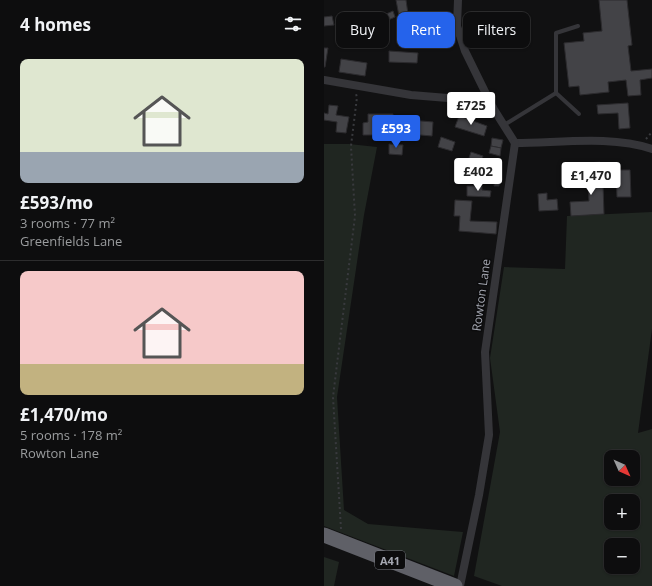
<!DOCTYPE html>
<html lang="en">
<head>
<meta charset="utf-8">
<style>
  body { margin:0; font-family:"Open Sans",sans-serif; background:#1b1b1c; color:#f1f3f6; height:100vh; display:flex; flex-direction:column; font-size:15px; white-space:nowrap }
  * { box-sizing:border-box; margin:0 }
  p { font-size:13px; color:#9a9c9e }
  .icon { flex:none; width:22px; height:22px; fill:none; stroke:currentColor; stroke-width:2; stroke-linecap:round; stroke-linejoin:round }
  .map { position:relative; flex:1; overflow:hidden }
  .sheet { display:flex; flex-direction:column; background:#0d0d0e; width:324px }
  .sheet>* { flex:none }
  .hud { position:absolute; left:12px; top:12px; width:256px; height:36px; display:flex; gap:8px }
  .needle { width:26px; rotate:135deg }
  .fabs { position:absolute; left:280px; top:450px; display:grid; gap:8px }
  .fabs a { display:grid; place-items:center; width:36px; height:36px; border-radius:8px; background:#0d0d0e; box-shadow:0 1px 3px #0004,0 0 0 1px #2d2d2e; font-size:20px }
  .price { position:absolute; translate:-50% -34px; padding:0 9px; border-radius:4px; background:#fff; color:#222; font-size:13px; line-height:26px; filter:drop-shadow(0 1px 2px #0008) }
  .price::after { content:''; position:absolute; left:50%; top:24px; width:12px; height:9px; margin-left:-6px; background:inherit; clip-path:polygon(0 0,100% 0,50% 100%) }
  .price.selected { background:#2563eb; color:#fff }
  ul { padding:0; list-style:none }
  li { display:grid; align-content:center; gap:8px; height:212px; padding:0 20px }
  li+li { border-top:1px solid #2d2d2e }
  li span { display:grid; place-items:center; height:124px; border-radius:8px; color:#555 }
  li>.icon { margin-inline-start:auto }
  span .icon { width:72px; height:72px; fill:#fffc; stroke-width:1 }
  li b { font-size:17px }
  h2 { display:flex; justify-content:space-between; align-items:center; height:48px; padding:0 20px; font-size:17px }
  .tag { padding:0 14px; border-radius:8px; background:#0d0d0e; box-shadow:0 1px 3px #0004,0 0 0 1px #2d2d2e; font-size:14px; line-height:36px }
  .tag.selected { background:#2563eb; color:#fff }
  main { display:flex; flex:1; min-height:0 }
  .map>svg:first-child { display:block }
  .green { fill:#202621; fill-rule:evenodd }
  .building { fill:#434347; stroke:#2c2b2e }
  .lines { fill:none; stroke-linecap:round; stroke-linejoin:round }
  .path { stroke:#393a3e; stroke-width:2; stroke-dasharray:2 3; stroke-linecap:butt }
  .lane { stroke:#353539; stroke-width:4 }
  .street { stroke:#353539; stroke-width:8 }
  .highway { stroke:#5f6067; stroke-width:15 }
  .labels { text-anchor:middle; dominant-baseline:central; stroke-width:3; stroke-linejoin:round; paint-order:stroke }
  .shield { fill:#0c0c0d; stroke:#767880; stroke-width:1 }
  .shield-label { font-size:11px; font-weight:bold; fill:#a4a7b1 }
  .street-label { font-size:12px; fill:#a4a7b1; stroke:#0c0c0d }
</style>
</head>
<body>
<main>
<section class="sheet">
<h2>4 homes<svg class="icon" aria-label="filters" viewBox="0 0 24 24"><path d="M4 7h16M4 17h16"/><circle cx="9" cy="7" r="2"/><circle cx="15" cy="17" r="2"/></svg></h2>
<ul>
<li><span style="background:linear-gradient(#dfe7d0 75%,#9aa5b1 0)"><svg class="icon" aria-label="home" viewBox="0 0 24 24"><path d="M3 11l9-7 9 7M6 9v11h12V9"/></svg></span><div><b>£593/mo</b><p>3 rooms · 77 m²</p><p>Greenfields Lane</p></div></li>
<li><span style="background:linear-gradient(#f6c9c9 75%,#c2b280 0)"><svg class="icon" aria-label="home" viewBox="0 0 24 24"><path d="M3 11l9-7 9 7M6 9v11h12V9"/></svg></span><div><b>£1,470/mo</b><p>5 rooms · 178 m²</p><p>Rowton Lane</p></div></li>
</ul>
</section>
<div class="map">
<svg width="328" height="586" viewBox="0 0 328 586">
  <rect width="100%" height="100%" fill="#111112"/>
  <g class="green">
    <path d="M0 144H25L53 147 40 215 13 397 20 510 44 524 139 532 130 576 0 526Z"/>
    <path d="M328 212V329L314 433 328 429V586H178L150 576 176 432 166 358 180 267 241 269 243 216ZM287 457H309V479H287ZM287 501H309V523H287ZM287 545H309V567H287Z"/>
    <path d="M0 557 15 562 10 586H0Z"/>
  </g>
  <g class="building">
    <path d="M72 0H82L84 14 75 16Z"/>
    <path d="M275 0H303L308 45 304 46 307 71 328 69V78L316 80 317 95 304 96 302 80 284 82 285 92 256 95 255 86 245 87 240 43 260 41 259 33 278 31Z"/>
    <path d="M69 11 71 17 29 36 26 30Z"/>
    <path d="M8 16 10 25 0 26V17Z"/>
    <path d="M0 48H4L1 67H0Z"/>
    <path d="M65 51 94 53 93 63 65 62Z"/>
    <path d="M17 59 43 63 41 76 15 72Z"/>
    <path d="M304 103 306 128 295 129 294 113 274 114 273 105Z"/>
    <path d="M5 105 14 106 12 115 25 117 22 133 12 132 13 122 0 120V113L4 114Z"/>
    <path d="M44 114H69V140H61V128H51V135H39V123L44 122Z"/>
    <path d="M135 116 163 126 160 136 131 127Z"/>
    <path d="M86 120 109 122 108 136 85 134Z"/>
    <path d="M117 137 131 142 128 151 114 147Z"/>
    <path d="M168 138 179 140 177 148 167 146Z"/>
    <path d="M65 144 79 145 78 155 65 154Z"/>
    <path d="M167 146 177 148 176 156 165 153Z"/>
    <path d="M147 152 159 156 154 171 142 167Z"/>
    <path d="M276 162 277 174 268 175 269 186 279 185 280 214 247 216 246 202 265 201 263 163Z"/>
    <path d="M292 170H306L307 197H293Z"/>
    <path d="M171 178H176L175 186H170Z"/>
    <path d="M143 186H158V190L167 191 166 197 143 196Z"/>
    <path d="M223 193V200L233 199 234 210 215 211 214 194Z"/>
    <path d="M131 200 148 201 146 221 173 222 172 234 135 231 136 216H130Z"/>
  </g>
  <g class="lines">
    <g class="path">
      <path d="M322 139 328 132"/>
      <path d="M17 529 9 397 31 216 27 146 33 97 32 94"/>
    </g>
    <g class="lane">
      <path d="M232 93 255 114"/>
      <path d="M180 125 232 93V33L254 26"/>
    </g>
    <g class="street">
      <path d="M134 0 133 26 141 51 169 108 191 143"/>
      <path d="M0 80 87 95 148 100 169 108"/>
      <path d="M191 143C234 143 288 135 328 149"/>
      <path d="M136 586 155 495 165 435 161 352 191 143"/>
    </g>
    <path class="highway" d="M0 535 131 586"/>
  </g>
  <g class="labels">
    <rect class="shield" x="51" y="551" width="30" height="18" rx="3"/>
    <g class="shield-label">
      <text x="66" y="560">A41</text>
    </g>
    <g class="street-label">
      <text transform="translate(157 295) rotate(-82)">Rowton Lane</text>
    </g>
  </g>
</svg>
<div class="fabs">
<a><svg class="needle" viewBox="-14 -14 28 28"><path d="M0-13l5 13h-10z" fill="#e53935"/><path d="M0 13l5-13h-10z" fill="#9a9c9e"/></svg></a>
<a>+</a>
<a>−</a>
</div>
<b class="price" style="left:147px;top:126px">£725</b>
<b class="price selected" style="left:72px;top:149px">£593</b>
<b class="price" style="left:154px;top:192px">£402</b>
<b class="price" style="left:267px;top:196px">£1,470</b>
<div class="hud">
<a class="tag">Buy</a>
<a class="tag selected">Rent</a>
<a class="tag">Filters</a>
</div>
</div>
</main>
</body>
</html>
